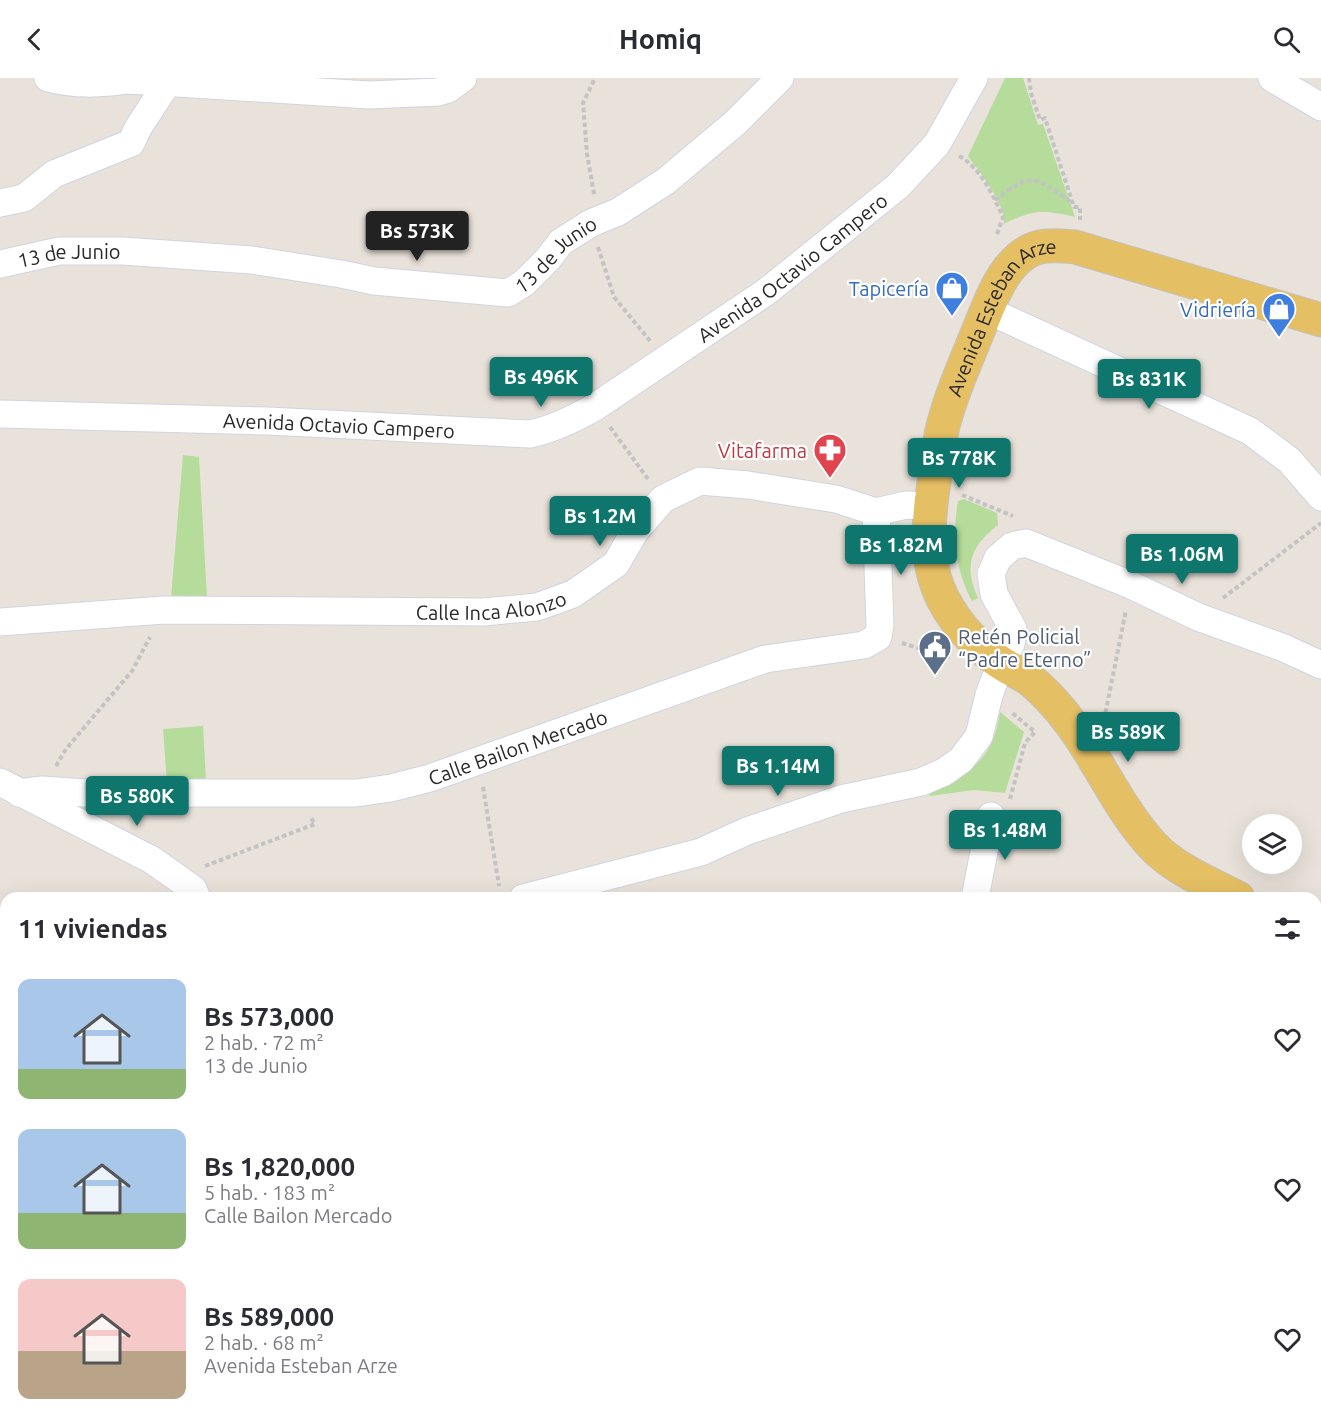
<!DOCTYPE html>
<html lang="es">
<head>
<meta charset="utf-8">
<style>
  body { margin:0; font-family:Ubuntu,sans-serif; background:#f2f2f3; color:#2b2b33; height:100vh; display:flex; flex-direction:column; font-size:22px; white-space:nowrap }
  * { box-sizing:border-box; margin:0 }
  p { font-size:20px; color:#7c7c81 }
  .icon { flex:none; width:33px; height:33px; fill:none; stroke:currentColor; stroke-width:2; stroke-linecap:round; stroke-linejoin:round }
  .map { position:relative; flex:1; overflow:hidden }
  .drawer { position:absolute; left:0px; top:814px; width:1322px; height:536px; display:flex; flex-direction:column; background:#fff; border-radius:18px 18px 0 0; box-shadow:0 6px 24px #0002 }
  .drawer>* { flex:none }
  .buttons { position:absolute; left:1242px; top:736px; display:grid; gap:12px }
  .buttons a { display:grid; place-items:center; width:60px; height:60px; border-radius:50%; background:#fff; box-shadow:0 6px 24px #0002; font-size:30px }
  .price { position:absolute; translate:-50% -51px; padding:0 14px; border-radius:6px; background:#0f766e; color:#fff; font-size:20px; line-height:39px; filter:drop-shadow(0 2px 3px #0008) }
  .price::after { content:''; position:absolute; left:50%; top:36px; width:18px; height:14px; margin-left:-9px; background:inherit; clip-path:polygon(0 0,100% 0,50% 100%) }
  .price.on { background:#222; color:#fff }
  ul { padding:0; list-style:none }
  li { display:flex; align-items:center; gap:18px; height:150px; padding:0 18px }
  li span { display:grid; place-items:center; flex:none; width:168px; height:120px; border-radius:12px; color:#555 }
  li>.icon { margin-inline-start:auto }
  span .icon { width:72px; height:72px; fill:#fffc; stroke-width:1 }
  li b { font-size:26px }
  h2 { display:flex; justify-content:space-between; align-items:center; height:72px; padding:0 18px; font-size:26px }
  header { display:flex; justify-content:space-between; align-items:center; height:78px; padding:0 18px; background:#fff; font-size:27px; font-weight:600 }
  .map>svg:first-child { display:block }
  .green { fill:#b5dc9a }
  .cemetery { fill:#c4d2b3 }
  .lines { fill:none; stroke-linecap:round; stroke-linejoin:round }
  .minor-casing { stroke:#d0d4e0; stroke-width:29 }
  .major-casing { stroke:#c3c3c3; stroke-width:35 }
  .path { stroke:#c3c3c3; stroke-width:4; stroke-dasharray:4.5 3; stroke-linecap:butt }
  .minor { stroke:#fff; stroke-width:27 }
  .major { stroke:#e5bf63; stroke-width:33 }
  .labels { text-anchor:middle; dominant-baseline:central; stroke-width:4.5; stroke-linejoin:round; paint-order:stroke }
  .street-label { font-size:20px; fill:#282828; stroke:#fff }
  .shop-label { font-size:20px; fill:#366cbe; stroke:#fff; text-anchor:end }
  .health-label { font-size:20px; fill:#be3a42; stroke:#fff; text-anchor:end }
  .service-label { font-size:20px; fill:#4e5e75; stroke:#fff; text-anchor:start }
</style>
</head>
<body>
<header><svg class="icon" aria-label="back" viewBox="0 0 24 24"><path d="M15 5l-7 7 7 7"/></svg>Homiq<svg class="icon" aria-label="search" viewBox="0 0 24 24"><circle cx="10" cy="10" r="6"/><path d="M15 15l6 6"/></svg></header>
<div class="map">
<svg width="1321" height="1349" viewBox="0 0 1321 1349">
  <rect width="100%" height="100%" fill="#e9e2da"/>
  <g class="green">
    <path d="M1005 0H1023L1038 47 1043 46 1075 139C1043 132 1034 131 1004 146 1006 125 980 95 968 78Z"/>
    <path d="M183 377 199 379 207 519 171 520Z"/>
    <path d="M964 421 997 435 998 447C971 468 963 487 978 520L972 523C955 491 952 458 958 423Z"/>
    <path d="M1000 634 1024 654 1005 715 974 712 930 718 929 715C970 694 993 683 1000 634Z"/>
    <path d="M203 648 206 702 167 705 163 651Z"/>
  </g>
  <g class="cemetery">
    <path d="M1321 955V1155L1316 1166V956Z"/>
    <path d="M919 1344H1229L1226 1349H921Z"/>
  </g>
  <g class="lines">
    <g class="minor-casing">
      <g id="minor">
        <path d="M48 0C75 7 100 6 128 2L369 17 438 14 448 11 463 0"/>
        <path d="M1272 0 1321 29"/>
        <path d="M0 125 24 120 54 96 131 65 138 50 168 4"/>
        <path id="s1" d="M0 186 59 173H123L252 182 341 196 374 203 508 215 524 205 548 181 561 164 591 145 618 134 666 103 735 45 780 0"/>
        <path d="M987 232 1250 353 1289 382 1321 419"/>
        <path id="s2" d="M0 336 268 343 530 356C554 351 574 341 595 329L766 214 898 108 937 66 974 0"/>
        <path id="s3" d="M0 544 164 532 484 534 537 529 573 516 616 486 635 453 663 421 700 403 748 407 836 421 876 434 906 427 931 428"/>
        <path d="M0 704 152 782 193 811 197 820"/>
        <path id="s4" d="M19 715 42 712 128 718 195 715H356L391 710 430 700 765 581 864 567 878 559 880 547 876 434"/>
        <path d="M523 820 701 774 747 753 841 721 921 704 944 694 961 682 979 658 989 617 1001 585 1011 566 1013 551 994 516 991 496 998 480 1012 468 1026 465 1131 507 1198 539 1284 570 1321 587"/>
        <path d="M975 820 991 738"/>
        <path d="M0 1003 6 999"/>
        <path d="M0 1211 6 1213"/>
        <path d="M0 1287 6 1278"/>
        <path d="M206 1344 207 1349"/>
        <path d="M402 1349 429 1344"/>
        <path d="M634 1349 637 1344"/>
        <path d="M858 1349 859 1344"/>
      </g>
    </g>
    <g class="major-casing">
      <g id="major">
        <path id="s5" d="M1238 820C1209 805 1176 792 1153 768 1114 726 1094 669 1055 626 1047 617 1038 608 1029 601 1020 595 1010 591 1001 585 974 567 950 540 938 510 926 479 928 444 933 411 936 393 938 375 941 357 948 323 966 283 979 251 989 227 999 197 1019 180 1036 165 1054 167 1075 169L1321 242"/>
        <path d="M1316 852 1321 859"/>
        <path d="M1316 904 1321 895"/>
        <path d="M0 1086 6 1092"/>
      </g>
    </g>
    <g class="path">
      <path d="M1029 0 1031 15 1040 42 1045 40 1074 129H1080V142"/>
      <path d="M959 78C980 89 993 117 1003 139L997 156"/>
      <path d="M594 116 587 76 583 25 595 0"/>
      <path d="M995 122C1034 93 1032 97 1071 124"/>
      <path d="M598 169 614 219 650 263"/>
      <path d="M610 349 648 401"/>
      <path d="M962 417 1013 438"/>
      <path d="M1223 520 1321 445"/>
      <path d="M902 565 918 570H935L944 582 949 578"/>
      <path d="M1104 642 1126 532"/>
      <path d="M56 688 66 671 132 593 150 559"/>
      <path d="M483 709 499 808"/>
      <path d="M1010 721 1025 665 1035 654 1011 634"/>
      <path d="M205 788 315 746 311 740"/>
      <path d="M1316 1191 1321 1180"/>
      <path d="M1164 1344 1180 1349"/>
      <path d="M1136 1349 1138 1344"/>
      <path d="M1237 1349 1240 1344"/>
    </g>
    <use href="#minor" class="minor"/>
    <use href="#major" class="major"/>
  </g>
  <defs>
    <g id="shop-pin" transform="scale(1.725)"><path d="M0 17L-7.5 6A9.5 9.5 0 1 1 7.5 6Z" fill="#3f7fe0" stroke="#fff"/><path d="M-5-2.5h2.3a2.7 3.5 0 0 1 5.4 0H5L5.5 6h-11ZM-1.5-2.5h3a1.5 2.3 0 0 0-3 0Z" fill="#fff"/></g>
    <g id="pharmacy-pin" transform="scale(1.725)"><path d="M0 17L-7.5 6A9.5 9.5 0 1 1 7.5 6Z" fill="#e0444e" stroke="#fff"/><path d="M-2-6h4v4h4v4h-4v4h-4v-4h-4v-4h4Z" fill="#fff"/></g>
    <g id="civic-pin" transform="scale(1.725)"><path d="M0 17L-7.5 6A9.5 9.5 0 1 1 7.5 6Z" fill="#5c6f8a" stroke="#fff"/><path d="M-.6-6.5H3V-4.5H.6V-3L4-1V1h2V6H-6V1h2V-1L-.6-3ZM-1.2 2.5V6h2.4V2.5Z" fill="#fff"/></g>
  </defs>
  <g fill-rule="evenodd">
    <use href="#shop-pin" x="952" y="210"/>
    <use href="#shop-pin" x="1279" y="231"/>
    <use href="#pharmacy-pin" x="830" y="372"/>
    <use href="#civic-pin" x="935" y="569"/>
  </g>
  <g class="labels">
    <g class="street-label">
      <text stroke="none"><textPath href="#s1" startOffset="574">13 de Junio</textPath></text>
      <text stroke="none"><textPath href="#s1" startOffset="70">13 de Junio</textPath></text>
      <text stroke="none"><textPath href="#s2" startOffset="843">Avenida Octavio Campero</textPath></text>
      <text stroke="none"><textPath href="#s5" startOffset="734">Avenida Esteban Arze</textPath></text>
      <text stroke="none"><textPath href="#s2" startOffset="339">Avenida Octavio Campero</textPath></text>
      <text stroke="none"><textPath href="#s3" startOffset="492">Calle Inca Alonzo</textPath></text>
      <text stroke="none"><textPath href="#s4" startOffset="506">Calle Bailon Mercado</textPath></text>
    </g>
    <g class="shop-label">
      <text x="929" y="210">Tapicería</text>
      <text x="1256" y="231">Vidriería</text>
    </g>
    <g class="health-label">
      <text x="807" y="372">Vitafarma</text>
    </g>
    <g class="service-label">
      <text x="958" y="558">Retén Policial<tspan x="958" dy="23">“Padre Eterno”</tspan></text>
    </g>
  </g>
</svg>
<div class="buttons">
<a><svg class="icon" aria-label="layers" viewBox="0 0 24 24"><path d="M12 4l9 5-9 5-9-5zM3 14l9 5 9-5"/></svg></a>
</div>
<b class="price on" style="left:417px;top:184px">Bs 573K</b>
<b class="price" style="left:541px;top:330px">Bs 496K</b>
<b class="price" style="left:1149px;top:332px">Bs 831K</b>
<b class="price" style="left:959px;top:411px">Bs 778K</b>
<b class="price" style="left:600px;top:469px">Bs 1.2M</b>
<b class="price" style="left:901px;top:498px">Bs 1.82M</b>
<b class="price" style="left:1182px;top:507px">Bs 1.06M</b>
<b class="price" style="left:1128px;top:685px">Bs 589K</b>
<b class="price" style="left:778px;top:719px">Bs 1.14M</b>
<b class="price" style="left:137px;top:749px">Bs 580K</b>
<b class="price" style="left:1005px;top:783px">Bs 1.48M</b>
<section class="drawer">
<h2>11 viviendas<svg class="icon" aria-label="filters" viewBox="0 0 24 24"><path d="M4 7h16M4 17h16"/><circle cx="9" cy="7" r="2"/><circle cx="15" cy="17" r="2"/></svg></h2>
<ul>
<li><span style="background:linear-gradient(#a9c7e8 75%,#8fb573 0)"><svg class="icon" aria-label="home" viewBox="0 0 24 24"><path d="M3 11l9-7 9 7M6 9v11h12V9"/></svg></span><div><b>Bs 573,000</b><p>2 hab. · 72 m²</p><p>13 de Junio</p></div><svg class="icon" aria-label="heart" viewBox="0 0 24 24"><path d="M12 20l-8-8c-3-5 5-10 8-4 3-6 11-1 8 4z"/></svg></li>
<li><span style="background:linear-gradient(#a9c7e8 70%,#8fb573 0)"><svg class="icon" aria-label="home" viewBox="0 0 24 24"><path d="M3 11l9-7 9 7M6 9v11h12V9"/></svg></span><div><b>Bs 1,820,000</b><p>5 hab. · 183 m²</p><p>Calle Bailon Mercado</p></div><svg class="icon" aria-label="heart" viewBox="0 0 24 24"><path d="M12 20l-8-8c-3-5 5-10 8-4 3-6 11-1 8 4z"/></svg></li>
<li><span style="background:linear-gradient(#f6c9c9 60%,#b9a48a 0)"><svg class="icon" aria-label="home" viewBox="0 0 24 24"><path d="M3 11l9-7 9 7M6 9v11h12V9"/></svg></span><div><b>Bs 589,000</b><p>2 hab. · 68 m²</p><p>Avenida Esteban Arze</p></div><svg class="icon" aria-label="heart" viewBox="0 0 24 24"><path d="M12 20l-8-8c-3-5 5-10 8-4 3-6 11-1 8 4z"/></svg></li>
</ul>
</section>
</div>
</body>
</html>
